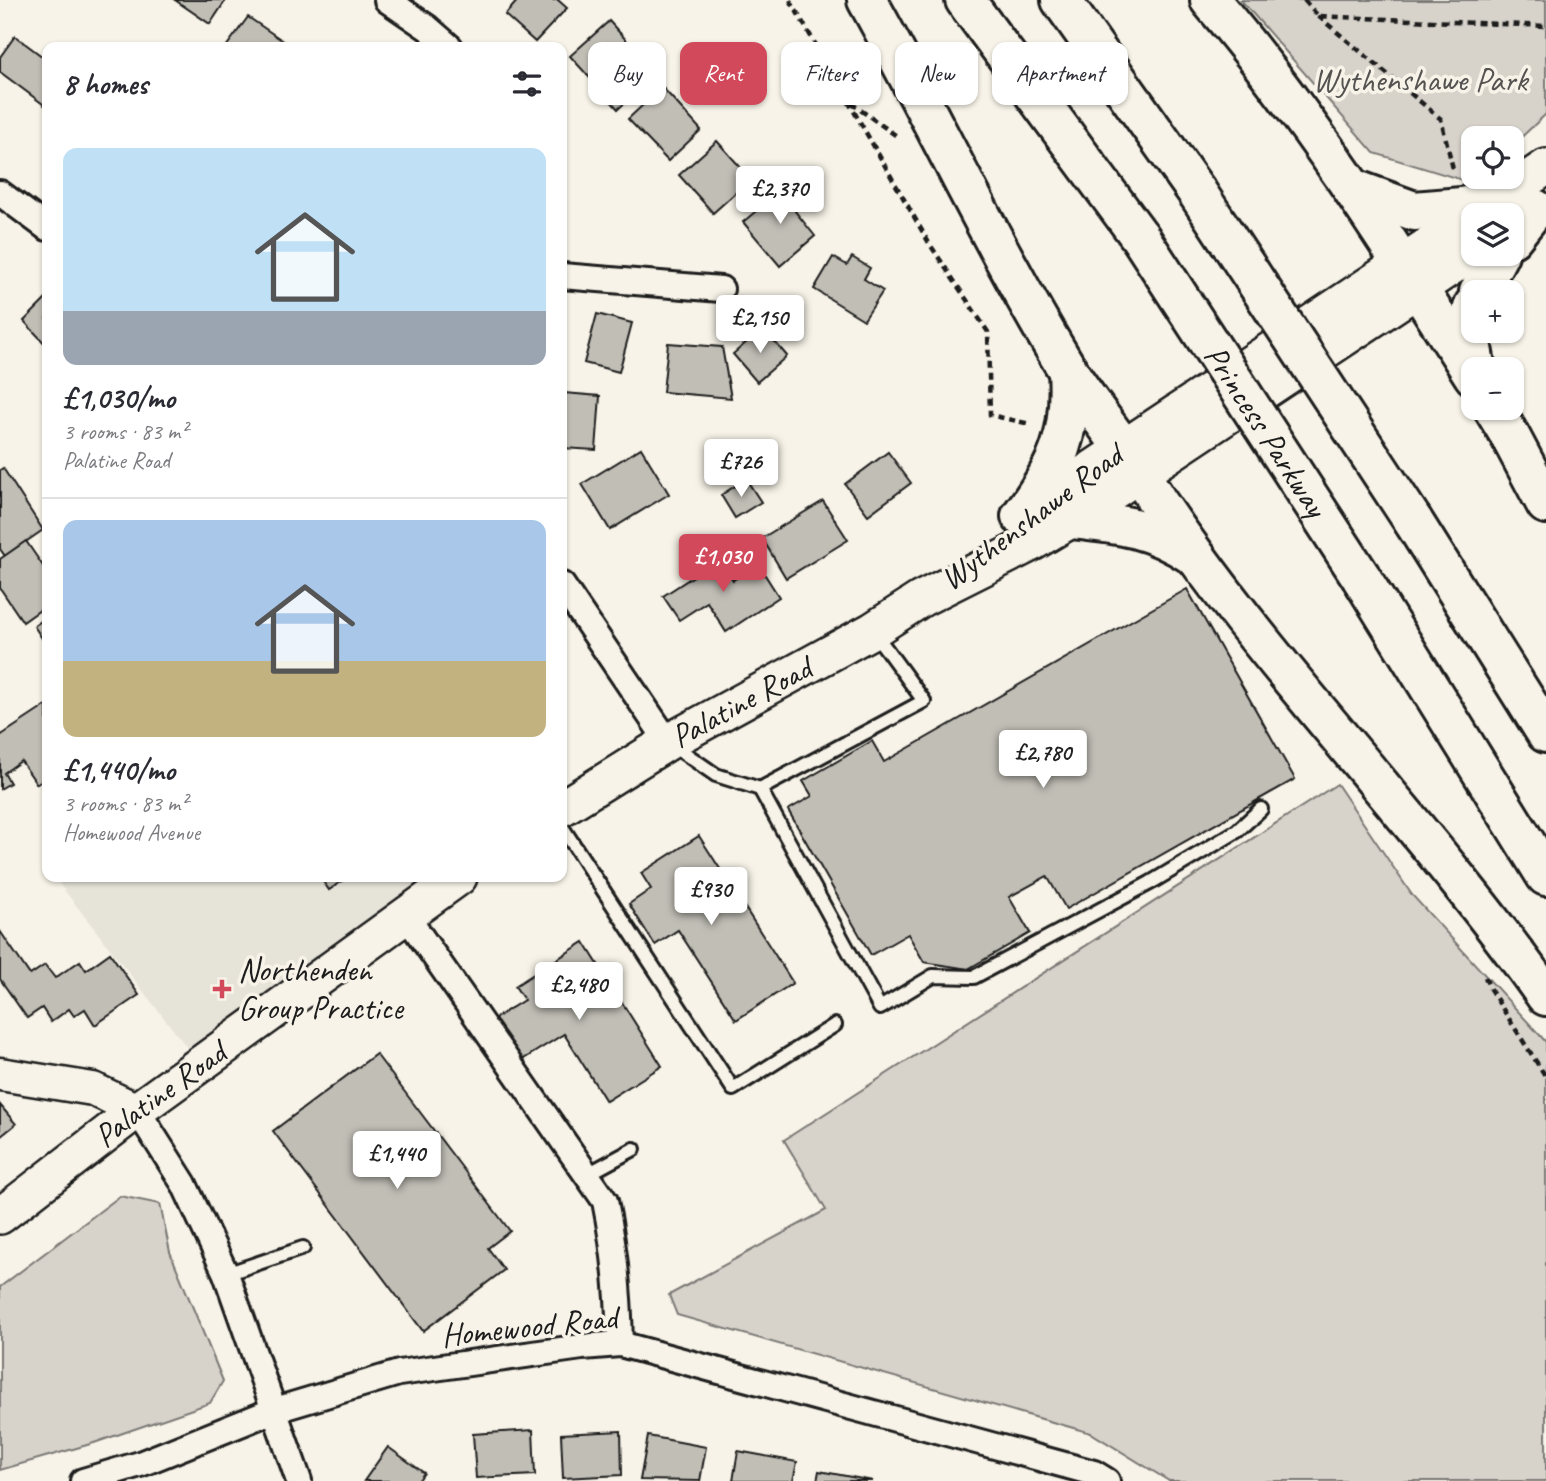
<!DOCTYPE html>
<html lang="en">
<head>
<meta charset="utf-8">
<style>
  body { margin:0; font-family:Caveat,sans-serif; background:#f2f2f3; color:#2b2b33; height:100vh; display:flex; flex-direction:column; font-size:26px; white-space:nowrap }
  * { box-sizing:border-box; margin:0 }
  p { font-size:23px; color:#7c7c81 }
  .icon { flex:none; width:38px; height:38px; fill:none; stroke:currentColor; stroke-width:2; stroke-linecap:round; stroke-linejoin:round }
  .map { position:relative; flex:1; overflow:hidden }
  .sheet { position:absolute; left:42px; top:42px; width:525px; height:840px; display:flex; flex-direction:column; background:#fff; border-radius:14px; box-shadow:0 2px 5px #0004 }
  .sheet>* { flex:none }
  .banner { position:absolute; left:588px; top:42px; width:665px; height:63px; display:flex; gap:14px }
  .controls { position:absolute; left:1461px; top:126px; display:grid; gap:14px }
  .controls a { display:grid; place-items:center; width:63px; height:63px; border-radius:14px; background:#fff; box-shadow:0 2px 5px #0004; font-size:35px }
  .price { position:absolute; translate:-50% -60px; padding:0 16px; border-radius:7px; background:#fff; color:#222; font-size:23px; line-height:46px; filter:drop-shadow(0 2px 4px #0008) }
  .price::after { content:''; position:absolute; left:50%; top:42px; width:21px; height:16px; margin-left:-10px; background:inherit; clip-path:polygon(0 0,100% 0,50% 100%) }
  .price.current { background:#d1495b; color:#fff }
  ul { padding:0; list-style:none }
  li { display:grid; align-content:center; gap:14px; height:371px; padding:0 21px }
  li+li { border-top:2px solid #e1e1e2 }
  li span { display:grid; place-items:center; height:217px; border-radius:14px; color:#555 }
  li>.icon { margin-inline-start:auto }
  span .icon { width:126px; height:126px; fill:#fffc; stroke-width:1 }
  li b { font-size:30px }
  h2 { display:flex; justify-content:space-between; align-items:center; height:84px; padding:0 21px; font-size:30px }
  .pill { padding:0 24px; border-radius:14px; background:#fff; box-shadow:0 2px 5px #0004; font-size:24px; line-height:63px }
  .pill.current { background:#d1495b; color:#fff }
  .map>svg:first-child { display:block }
  .built { fill:#e6e3d9 }
  .green { fill:#d7d3cb; stroke:#7a7874; stroke-width:2 }
  .building { fill:#c0beb5; stroke:#1c1c1c; stroke-width:2 }
  .lines { fill:none; stroke-linecap:round; stroke-linejoin:round }
  .service-casing { stroke:#1c1c1c; stroke-width:18 }
  .minor-casing { stroke:#1c1c1c; stroke-width:30 }
  .tertiary-casing { stroke:#1c1c1c; stroke-width:37 }
  .secondary-casing { stroke:#1c1c1c; stroke-width:40 }
  .trunk-casing { stroke:#1c1c1c; stroke-width:44 }
  .path { stroke:#1c1c1c; stroke-width:4.5; stroke-dasharray:7 5; stroke-linecap:butt }
  .service { stroke:#f7f3e8; stroke-width:12 }
  .minor { stroke:#f7f3e8; stroke-width:24 }
  .tertiary { stroke:#f7f3e8; stroke-width:32 }
  .secondary { stroke:#f7f3e8; stroke-width:35 }
  .trunk { stroke:#f7f3e8; stroke-width:38 }
  .trunk-bridge-casing { stroke:#1c1c1c; stroke-width:44; stroke-linecap:butt }
  .trunk-bridge { stroke:#f7f3e8; stroke-width:38 }
  .poi-dot { fill:#d1495b; stroke:#f7f3e8; stroke-width:2.5 }
  .labels { text-anchor:middle; dominant-baseline:central; stroke-width:7; stroke-linejoin:round; paint-order:stroke }
  .park-label { font-size:33px; fill:#545351; stroke:#f7f3e8 }
  .street-label { font-size:33px; fill:#1c1c1c; stroke:#f7f3e8 }
  .poi-label { font-size:33px; fill:#1c1c1c; stroke:#f7f3e8; text-anchor:start }
</style>
</head>
<body>
<div class="map">
<svg width="1546" height="1481" viewBox="0 0 1546 1481">
  <rect width="100%" height="100%" fill="#f7f3e8"/>
  <filter id="ink" filterUnits="userSpaceOnUse"><feTurbulence type="fractalNoise" baseFrequency=".0143" numOctaves="2"/><feDisplacementMap in="SourceGraphic" scale="14" xChannelSelector="R" yChannelSelector="G"/><feConvolveMatrix kernelMatrix="1 2 1 2 8 2 1 2 1" color-interpolation-filters="sRGB"/></filter>
  <g filter="url(#ink)">
    <path class="built" d="M54 877H459L200 1064Z"/>
    <g class="green">
      <path d="M1241 0H1546V114L1512 146V138H1474V177H1479L1472 183 1374 153Z"/>
      <path d="M1337 784 1412 895 1546 1042V1481H1169L1091 1433 677 1315 669 1295 826 1210 784 1140Z"/>
      <path d="M120 1196 160 1204 170 1252 223 1381 210 1403 94 1443 0 1470V1287Z"/>
    </g>
    <g class="building">
      <path d="M175 0H226L210 24Z"/>
      <path d="M518 0H558L567 8 535 42 505 15Z"/>
      <path d="M248 17 292 47H226Z"/>
      <path d="M609 21 657 74 618 109 570 56Z"/>
      <path d="M15 36 47 60V107L0 72V57Z"/>
      <path d="M662 87 701 130 668 161 628 119Z"/>
      <path d="M717 141 751 179 713 213 679 175Z"/>
      <path d="M788 184 804 203 795 211 815 236 780 266 743 222Z"/>
      <path d="M833 257 847 265 852 257 870 268 864 279 883 291 864 320 814 289Z"/>
      <path d="M47 298V346L24 321Z"/>
      <path d="M597 314 632 323 619 372 584 363Z"/>
      <path d="M763 328 787 356 757 382 733 354Z"/>
      <path d="M668 343 722 347 731 398 663 392Z"/>
      <path d="M564 393 600 396 596 450 562 448Z"/>
      <path d="M641 448 669 494 610 530 582 484Z"/>
      <path d="M888 452 911 483 868 515 845 484Z"/>
      <path d="M3 468 43 530 5 556 0 549V470Z"/>
      <path d="M746 479 761 502 735 518 721 495Z"/>
      <path d="M823 501 848 540 786 578 762 538Z"/>
      <path d="M26 541 47 572V605L23 622 0 588V559Z"/>
      <path d="M720 559 733 580 758 564 779 597 726 632 707 602 679 620 663 596Z"/>
      <path d="M1187 589 1295 779 1066 909 1047 876 1009 897 1030 933 968 969 924 962 908 934 871 955 788 810 812 796 803 781 872 741 884 762Z"/>
      <path d="M47 617V646L34 626Z"/>
      <path d="M47 705V777L37 784 21 761 4 773 10 783 0 789V736Z"/>
      <path d="M699 836 793 983 736 1020 678 930 655 945 629 904 651 889 641 873Z"/>
      <path d="M320 877H348L329 890Z"/>
      <path d="M0 931 30 975 45 965 55 978 80 961 86 970 110 953 139 995 95 1025 85 1009 74 1016 69 1009 51 1022 42 1008 27 1018 0 979Z"/>
      <path d="M584 942 662 1066 606 1101 564 1034 519 1062 492 1020 524 1000 515 986Z"/>
      <path d="M376 1054 510 1231 488 1248 504 1270 423 1331 273 1131Z"/>
      <path d="M0 1105 16 1124 0 1137Z"/>
      <path d="M533 1430 535 1475 476 1478 473 1434Z"/>
      <path d="M621 1431 622 1475 563 1478 561 1434Z"/>
      <path d="M648 1436 706 1447 700 1481 640 1480Z"/>
      <path d="M388 1447 424 1473 418 1481H364Z"/>
      <path d="M738 1451 797 1462 793 1481H733Z"/>
      <path d="M819 1471 873 1481H817Z"/>
    </g>
    <g class="lines">
      <g class="service-casing">
        <g id="service">
          <path d="M873 631 924 701 760 789 880 1008 933 976 974 977 1150 883 1237 831 1261 809"/>
          <path d="M671 744 716 775 760 789"/>
          <path d="M562 827 733 1089 835 1025"/>
          <path d="M586 1175 634 1149"/>
          <path d="M226 1274 303 1248"/>
        </g>
      </g>
      <g class="minor-casing">
        <g id="minor">
          <path d="M387 0 428 28 450 47"/>
          <path d="M0 193 47 228"/>
          <path d="M562 276 721 289"/>
          <path d="M562 585 668 742"/>
          <path d="M405 914 605 1201C615 1249 619 1295 620 1344"/>
          <path d="M137 1110 184 1184 226 1274 299 1481"/>
          <path d="M83 1481 140 1464 272 1411 399 1373 582 1347 620 1344 1094 1473 1107 1481"/>
        </g>
      </g>
      <g class="tertiary-casing">
        <path id="tertiary" d="M0 1074 93 1089 137 1110"/>
      </g>
      <g class="secondary-casing">
        <g id="secondary">
          <path d="M1024 514 1546 167"/>
          <path id="s1" d="M562 808 668 742 873 630 921 599 1032 543 1072 519 1474 252"/>
          <path id="s2" d="M0 1216 137 1110 459 877"/>
        </g>
      </g>
      <g class="trunk-casing">
        <g id="trunk">
          <path d="M867 0C935 122 994 249 1067 369 1084 396 1104 421 1123 448 1136 466 1147 485 1159 504 1276 677 1426 826 1546 996"/>
          <path d="M965 0 1140 237"/>
          <path d="M1061 0 1197 192"/>
          <path d="M1210 0C1310 117 1392 247 1474 376"/>
          <path d="M1354 189 1414 211 1462 207 1497 200"/>
          <path d="M1512 238 1535 209"/>
          <path d="M1479 292 1499 254"/>
          <path d="M1474 305C1466 326 1472 348 1476 369"/>
          <path d="M1493 408 1510 436 1546 504"/>
          <path d="M1021 516C1059 464 1072 435 1068 370"/>
          <path d="M1072 519C1121 524 1150 527 1193 555"/>
          <path d="M1413 521 1546 733"/>
          <path d="M1361 577 1546 876"/>
        </g>
      </g>
      <g class="path">
        <path d="M790 0 848 101 898 137"/>
        <path d="M1304 0 1318 16 1546 26"/>
        <path d="M1318 16 1441 119 1454 173"/>
        <path d="M848 101 929 243 988 332 990 415 1030 424"/>
        <path d="M1485 977 1490 989 1546 1077"/>
      </g>
      <use href="#service" class="service"/>
      <use href="#minor" class="minor"/>
      <use href="#tertiary" class="tertiary"/>
      <use href="#secondary" class="secondary"/>
      <use href="#trunk" class="trunk"/>
      <g class="trunk-bridge-casing">
        <g id="trunk-bridge">
          <path d="M1197 192 1413 521"/>
          <path id="s3" d="M1140 237 1361 577"/>
        </g>
      </g>
      <use href="#trunk-bridge" class="trunk-bridge"/>
    </g>
  </g>
  <path class="poi-dot" d="M218.5 978.5h7v7h7v7h-7v7h-7v-7h-7v-7h7z"/>
  <g class="labels">
    <g class="park-label">
      <text x="1420" y="80">Wythenshawe Park</text>
    </g>
    <g class="street-label">
      <text stroke="none"><textPath href="#s3" startOffset="231">Princess Parkway</textPath></text>
      <text transform="translate(1031 517) rotate(-37)">Wythenshawe Road</text>
      <text stroke="none"><textPath href="#s1" startOffset="208">Palatine Road</textPath></text>
      <text stroke="none"><textPath href="#s2" startOffset="201">Palatine Road</textPath></text>
      <text transform="translate(529 1326) rotate(-6)">Homewood Road</text>
    </g>
    <g class="poi-label">
      <text x="238" y="970">Northenden<tspan x="238" dy="38">Group Practice</tspan></text>
    </g>
  </g>
</svg>
<div class="controls">
<a><svg class="icon" aria-label="locate" viewBox="0 0 24 24"><circle cx="12" cy="12" r="6"/><path d="M12 2v4M12 18v4M2 12h4M18 12h4"/></svg></a>
<a><svg class="icon" aria-label="layers" viewBox="0 0 24 24"><path d="M12 4l9 5-9 5-9-5zM3 14l9 5 9-5"/></svg></a>
<a>+</a>
<a>−</a>
</div>
<b class="price" style="left:780px;top:226px">£2,370</b>
<b class="price" style="left:760px;top:355px">£2,150</b>
<b class="price" style="left:741px;top:499px">£726</b>
<b class="price current" style="left:723px;top:594px">£1,030</b>
<b class="price" style="left:1043px;top:790px">£2,780</b>
<b class="price" style="left:711px;top:927px">£930</b>
<b class="price" style="left:579px;top:1022px">£2,480</b>
<b class="price" style="left:397px;top:1191px">£1,440</b>
<div class="banner">
<a class="pill">Buy</a>
<a class="pill current">Rent</a>
<a class="pill">Filters</a>
<a class="pill">New</a>
<a class="pill">Apartment</a>
</div>
<section class="sheet">
<h2>8 homes<svg class="icon" aria-label="filters" viewBox="0 0 24 24"><path d="M4 7h16M4 17h16"/><circle cx="9" cy="7" r="2"/><circle cx="15" cy="17" r="2"/></svg></h2>
<ul>
<li><span style="background:linear-gradient(#bfe0f5 75%,#9aa5b1 0)"><svg class="icon" aria-label="home" viewBox="0 0 24 24"><path d="M3 11l9-7 9 7M6 9v11h12V9"/></svg></span><div><b>£1,030/mo</b><p>3 rooms · 83 m²</p><p>Palatine Road</p></div></li>
<li><span style="background:linear-gradient(#a9c7e8 65%,#c2b280 0)"><svg class="icon" aria-label="home" viewBox="0 0 24 24"><path d="M3 11l9-7 9 7M6 9v11h12V9"/></svg></span><div><b>£1,440/mo</b><p>3 rooms · 83 m²</p><p>Homewood Avenue</p></div></li>
</ul>
</section>
</div>
</body>
</html>
